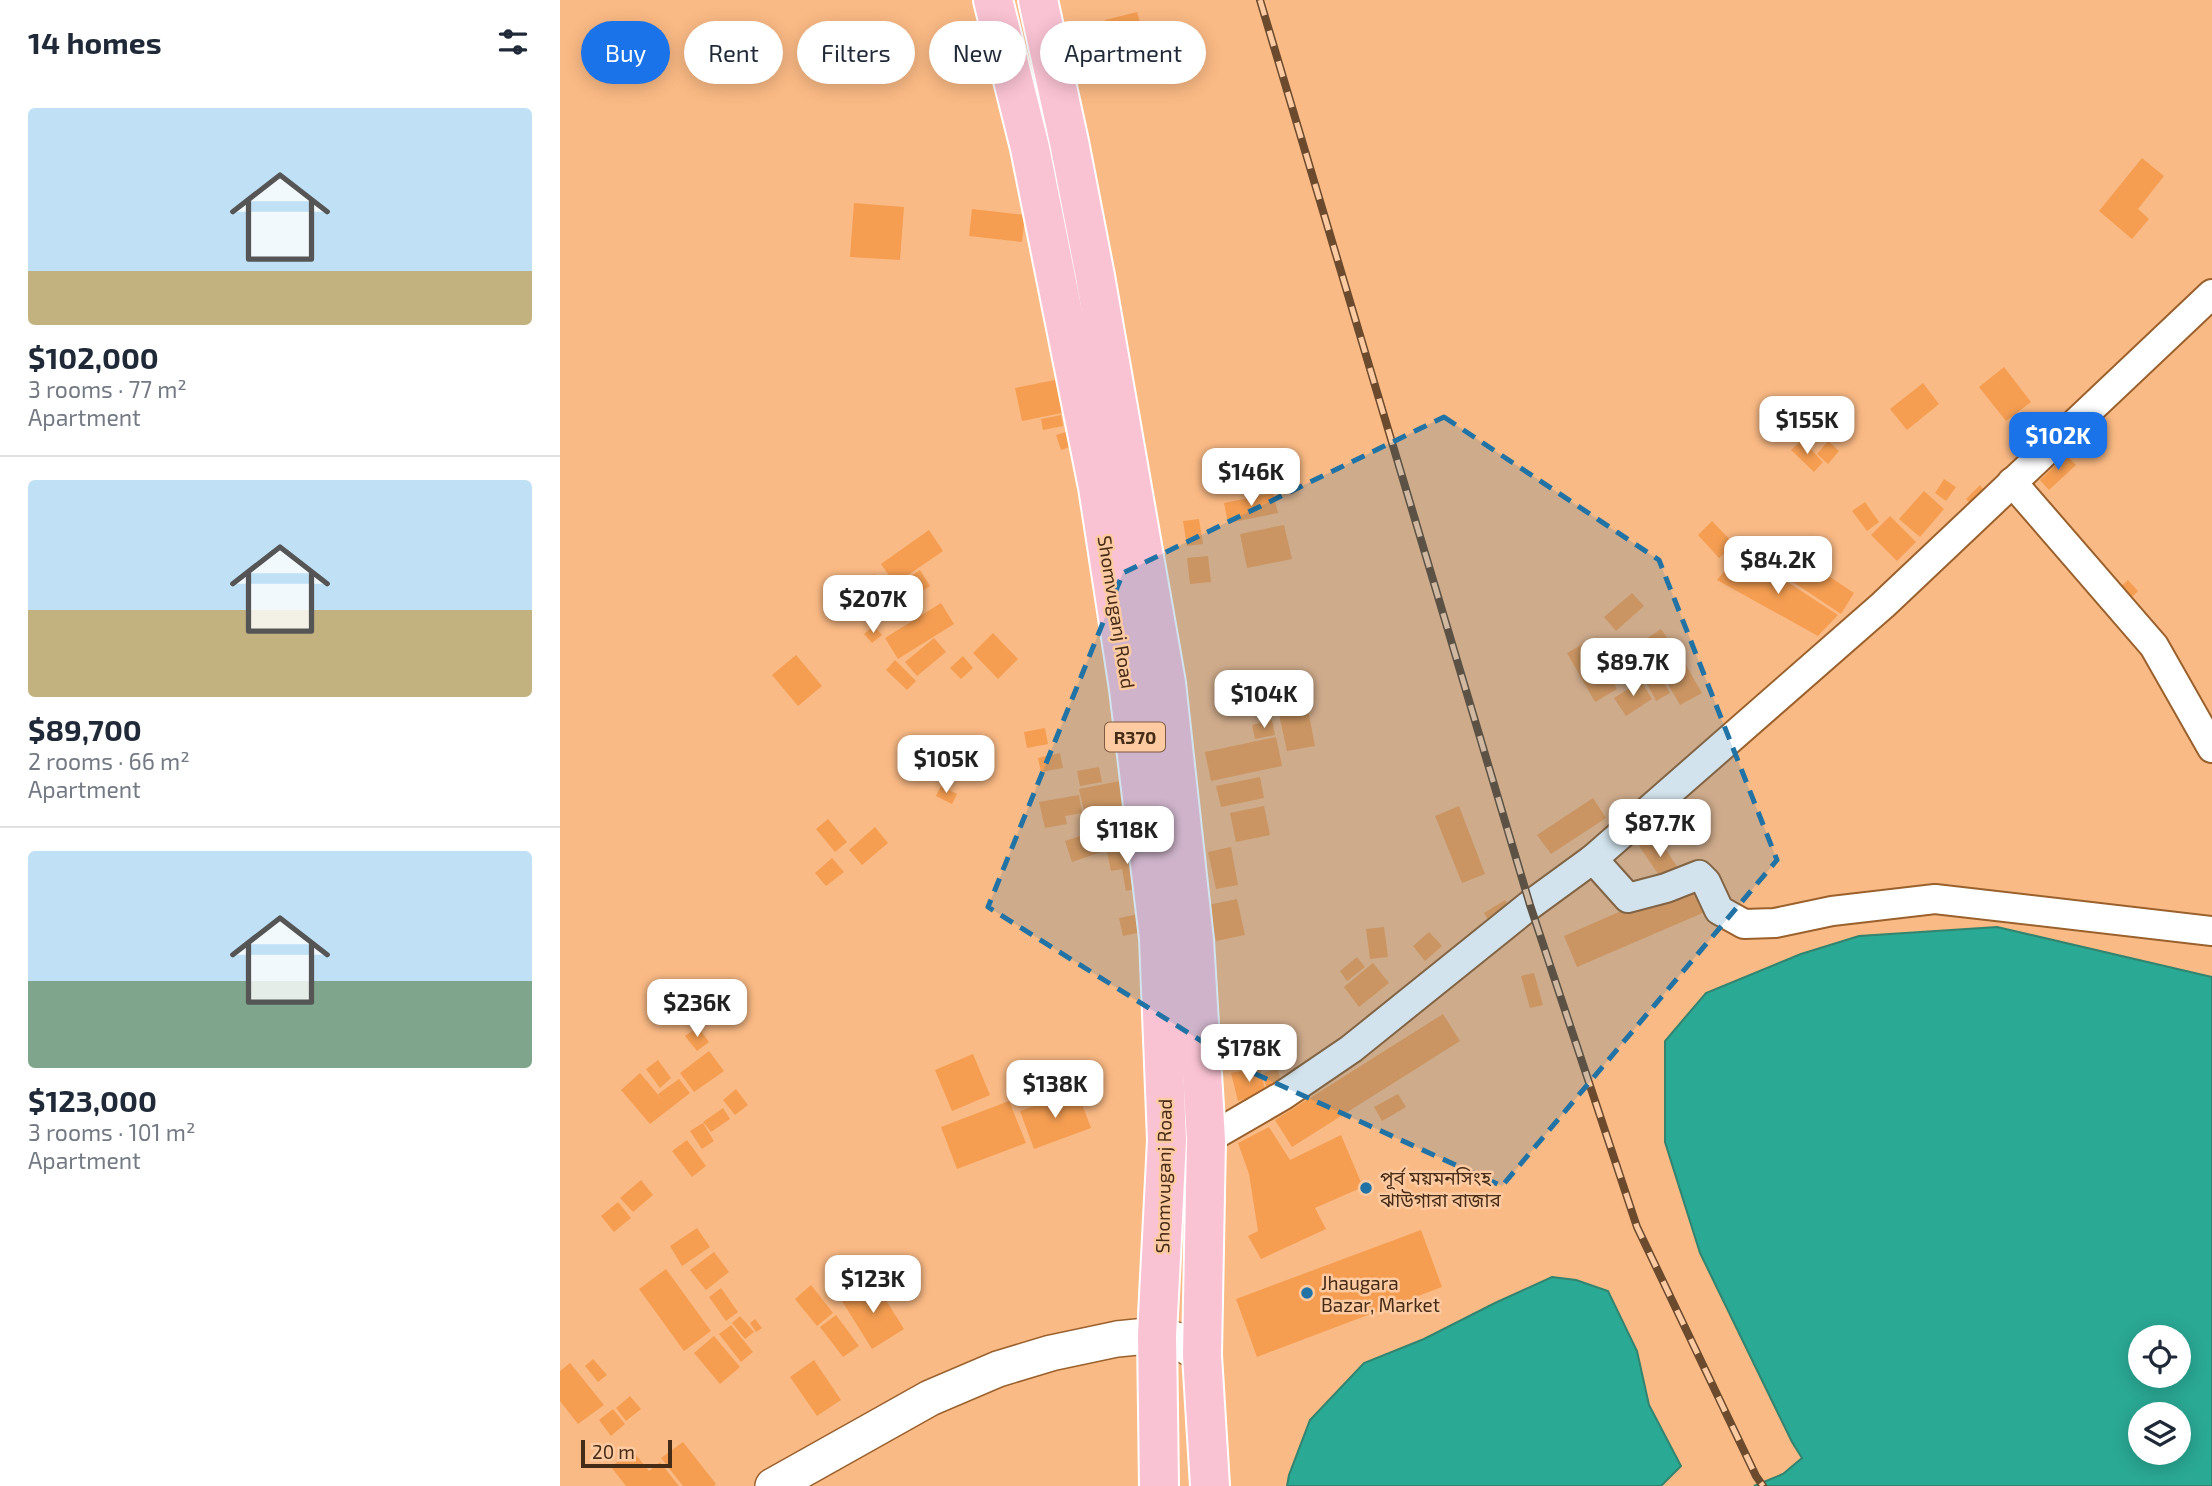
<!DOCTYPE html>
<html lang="en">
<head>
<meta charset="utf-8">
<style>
  body { margin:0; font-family:"Exo 2","Noto Sans Bengali",sans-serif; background:#f2f2f3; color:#1f2937; height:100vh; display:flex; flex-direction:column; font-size:26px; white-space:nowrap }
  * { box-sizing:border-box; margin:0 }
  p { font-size:23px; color:#747a83 }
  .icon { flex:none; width:38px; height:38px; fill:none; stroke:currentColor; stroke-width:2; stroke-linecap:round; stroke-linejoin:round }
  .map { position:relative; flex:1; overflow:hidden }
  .drawer { display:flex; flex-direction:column; background:#fff; width:560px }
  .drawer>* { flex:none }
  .banner { position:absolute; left:21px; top:21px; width:665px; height:63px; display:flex; gap:14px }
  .tools { position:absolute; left:1568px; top:1325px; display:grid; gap:14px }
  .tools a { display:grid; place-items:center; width:63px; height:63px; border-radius:50%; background:#fff; box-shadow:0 4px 18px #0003; font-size:35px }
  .scale { position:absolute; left:21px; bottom:18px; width:91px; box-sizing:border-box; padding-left:7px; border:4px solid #452c16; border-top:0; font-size:19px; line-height:24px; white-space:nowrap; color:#452c16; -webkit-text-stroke:5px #fecaa1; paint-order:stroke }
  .price { position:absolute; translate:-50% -60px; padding:0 16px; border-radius:14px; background:#fff; color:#222; font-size:23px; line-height:46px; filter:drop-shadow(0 2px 4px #0008) }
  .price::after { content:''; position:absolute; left:50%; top:42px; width:21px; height:16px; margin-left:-10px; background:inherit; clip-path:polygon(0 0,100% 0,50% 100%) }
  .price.current { background:#1a73e8; color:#fff }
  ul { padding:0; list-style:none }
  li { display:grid; align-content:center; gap:14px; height:371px; padding:0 28px }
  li+li { border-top:2px solid #e0e1e3 }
  li span { display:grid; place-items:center; height:217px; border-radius:7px; color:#555 }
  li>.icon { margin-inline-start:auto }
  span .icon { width:126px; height:126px; fill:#fffc; stroke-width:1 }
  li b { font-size:30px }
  h2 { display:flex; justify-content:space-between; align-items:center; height:84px; padding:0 28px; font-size:30px }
  .tag { padding:0 24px; border-radius:32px; background:#fff; box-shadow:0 4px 18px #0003; font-size:24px; line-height:63px }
  .tag.current { background:#1a73e8; color:#fff }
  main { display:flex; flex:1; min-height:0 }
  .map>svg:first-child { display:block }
  .water { fill:#2aa995; stroke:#32846f; stroke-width:2; fill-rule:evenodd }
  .building { fill:#f59e52 }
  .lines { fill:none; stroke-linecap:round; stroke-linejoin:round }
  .minor-casing { stroke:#9a612d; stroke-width:32 }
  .tertiary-casing { stroke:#9a612d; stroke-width:38 }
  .primary-casing { stroke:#fff; stroke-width:42 }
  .minor { stroke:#fff; stroke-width:28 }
  .tertiary { stroke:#fff; stroke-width:35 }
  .primary { stroke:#fac3d4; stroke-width:38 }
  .rail-casing { stroke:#6b4a2d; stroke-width:8 }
  .rail { stroke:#fecaa1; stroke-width:5; stroke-dasharray:16; stroke-linecap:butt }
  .marked { fill:#2073a4; fill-opacity:0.2; stroke:#2073a4; stroke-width:5; stroke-dasharray:14 9; stroke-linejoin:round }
  .poi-dot { fill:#2073a4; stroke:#fecaa1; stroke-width:2.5 }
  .labels { text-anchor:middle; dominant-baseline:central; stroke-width:5; stroke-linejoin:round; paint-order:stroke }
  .shield { fill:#fecaa1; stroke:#7c5b40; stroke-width:2 }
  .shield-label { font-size:18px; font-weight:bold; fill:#452c16 }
  .street-label { font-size:19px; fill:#452c16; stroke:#fecaa1 }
  .poi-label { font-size:19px; fill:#452c16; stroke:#fecaa1; text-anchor:start }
</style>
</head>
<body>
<main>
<section class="drawer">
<h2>14 homes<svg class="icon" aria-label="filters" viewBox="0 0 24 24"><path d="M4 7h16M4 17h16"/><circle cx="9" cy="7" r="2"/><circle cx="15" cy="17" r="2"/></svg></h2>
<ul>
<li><span style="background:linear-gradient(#bfe0f5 75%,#c2b280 0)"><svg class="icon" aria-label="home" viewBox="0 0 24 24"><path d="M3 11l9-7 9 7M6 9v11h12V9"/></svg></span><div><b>$102,000</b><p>3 rooms · 77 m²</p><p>Apartment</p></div></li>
<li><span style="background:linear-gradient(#bfe0f5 60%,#c2b280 0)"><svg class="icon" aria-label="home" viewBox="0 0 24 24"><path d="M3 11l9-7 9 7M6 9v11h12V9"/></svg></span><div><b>$89,700</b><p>2 rooms · 66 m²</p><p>Apartment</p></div></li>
<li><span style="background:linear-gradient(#bfe0f5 60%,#7fa58c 0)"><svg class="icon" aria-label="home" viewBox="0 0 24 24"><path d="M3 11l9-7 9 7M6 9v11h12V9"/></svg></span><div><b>$123,000</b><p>3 rooms · 101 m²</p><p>Apartment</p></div></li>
</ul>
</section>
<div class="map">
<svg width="1652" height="1486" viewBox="0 0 1652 1486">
  <rect width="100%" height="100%" fill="#faba85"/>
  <g class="water">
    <path d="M1437 927 1652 977V1486H1194L1223 1474 1242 1458 1232 1442 1140 1253 1105 1142V1041L1146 993 1241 954 1299 936ZM1580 1337H1619V1376H1580ZM1580 1414H1619V1452H1580Z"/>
    <path d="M992 1277 1016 1280 1048 1291 1077 1351 1089 1405 1121 1466 1101 1486H727L729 1475 750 1420 804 1363 864 1339 935 1303Z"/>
  </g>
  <g class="building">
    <path d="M577 12 589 54 556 62 545 20Z"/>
    <path d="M1582 158 1604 176 1578 209 1589 219 1572 239 1539 211Z"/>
    <path d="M294 203 344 207 340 260 290 257Z"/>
    <path d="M412 209 465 215 462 242 409 236Z"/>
    <path d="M1444 367 1471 402 1446 421 1419 387Z"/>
    <path d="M500 379 507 412 462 421 455 388Z"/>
    <path d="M1363 383 1379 404 1347 430 1330 409Z"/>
    <path d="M1483 413 1497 428 1472 451 1458 437Z"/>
    <path d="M501 415 503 426 483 430 481 419Z"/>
    <path d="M516 429 521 443 501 450 496 435Z"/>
    <path d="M1242 440 1263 462 1254 472 1231 450Z"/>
    <path d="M1268 441 1279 451 1268 464 1257 454Z"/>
    <path d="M1506 455 1516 465 1489 490 1480 480Z"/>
    <path d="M1384 479 1396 487 1386 501 1375 493Z"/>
    <path d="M1420 485 1428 495 1415 508 1406 499Z"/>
    <path d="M1364 491 1384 509 1360 537 1339 519Z"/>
    <path d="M713 493 718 513 668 523 664 503Z"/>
    <path d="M1305 502 1319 522 1307 531 1292 511Z"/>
    <path d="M1330 516 1356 542 1337 561 1311 535Z"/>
    <path d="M639 519 643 544 627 546 623 521Z"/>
    <path d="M1152 521 1174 544 1159 558 1138 535Z"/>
    <path d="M724 525 732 559 687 568 680 534Z"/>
    <path d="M369 530 383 551 335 584 321 564Z"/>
    <path d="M1219 543 1294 593 1281 614 1206 564Z"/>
    <path d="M648 556 651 582 630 584 627 558Z"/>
    <path d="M1188 556 1278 615 1258 636 1157 580 1167 568 1174 574Z"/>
    <path d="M360 570 370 586 341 605 331 589Z"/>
    <path d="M314 574 323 585 303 601 294 591Z"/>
    <path d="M1568 580 1578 591 1566 603 1555 592Z"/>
    <path d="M1072 593 1084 606 1056 631 1044 617Z"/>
    <path d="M381 603 394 624 338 659 325 638Z"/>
    <path d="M314 626 322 635 312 643 304 634Z"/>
    <path d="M1101 629 1111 643 1097 654 1086 639Z"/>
    <path d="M433 633 458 659 438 679 413 653Z"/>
    <path d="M374 638 386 652 357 676 345 662Z"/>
    <path d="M1030 640 1057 689 1035 702 1007 653Z"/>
    <path d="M1116 648 1142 693 1120 705 1094 660Z"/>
    <path d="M236 655 262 686 238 706 212 675Z"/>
    <path d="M403 656 413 668 401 679 390 668Z"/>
    <path d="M335 660 356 681 347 690 326 670Z"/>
    <path d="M1098 673 1110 693 1096 701 1085 680Z"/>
    <path d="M1081 681 1092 699 1066 716 1054 698Z"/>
    <path d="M745 694 755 746 727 751 716 700Z"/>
    <path d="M712 720 715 735 695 739 692 725Z"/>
    <path d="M485 728 488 744 467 748 464 732Z"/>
    <path d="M716 737 722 766 651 781 645 752Z"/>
    <path d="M500 753 503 768 481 772 478 758Z"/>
    <path d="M539 767 542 782 520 786 517 771Z"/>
    <path d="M700 777 704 798 661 807 656 786Z"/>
    <path d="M560 781 566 808 525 816 519 789Z"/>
    <path d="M381 786 397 794 392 804 376 796Z"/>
    <path d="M519 795 522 813 505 816 507 824 485 828 479 802Z"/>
    <path d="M1033 798 1046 818 991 854 977 835Z"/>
    <path d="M704 806 710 835 676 842 670 813Z"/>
    <path d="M899 806 925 874 902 883 875 816Z"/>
    <path d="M268 819 287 842 275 852 256 829Z"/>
    <path d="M1104 819 1108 827 1098 832 1094 823Z"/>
    <path d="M565 821 571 842 512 862 505 841Z"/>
    <path d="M315 827 328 843 302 865 289 850Z"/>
    <path d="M1096 834 1121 873 1105 884 1079 846Z"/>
    <path d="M576 845 584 887 566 891 562 869 551 871 547 851Z"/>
    <path d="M671 847 678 885 656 889 648 852Z"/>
    <path d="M272 858 284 872 266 886 255 873Z"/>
    <path d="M1132 880 1145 912 1017 967 1004 936Z"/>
    <path d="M677 899 685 935 656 941 648 905Z"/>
    <path d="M945 900 954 915 933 928 924 913Z"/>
    <path d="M579 914 582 932 563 936 559 918Z"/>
    <path d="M824 927 828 957 810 959 806 929Z"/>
    <path d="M869 932 882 946 865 961 853 946Z"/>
    <path d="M797 957 805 967 787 981 780 971Z"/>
    <path d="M813 963 829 983 799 1007 784 987Z"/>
    <path d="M974 973 983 1005 970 1008 961 976Z"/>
    <path d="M883 1014 900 1041 732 1147 715 1120Z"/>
    <path d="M138 1027 149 1042 137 1051 125 1036Z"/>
    <path d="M149 1051 164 1071 134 1092 120 1073Z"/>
    <path d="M413 1054 430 1095 392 1111 375 1070Z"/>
    <path d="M98 1060 111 1078 100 1088 86 1069Z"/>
    <path d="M700 1067 706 1094 678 1101 671 1073Z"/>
    <path d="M718 1069 722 1088 707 1091 703 1073Z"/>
    <path d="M80 1073 105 1103 98 1094 119 1079 130 1093 90 1124 61 1090Z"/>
    <path d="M176 1089 188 1105 175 1115 163 1100Z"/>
    <path d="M517 1091 531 1128 474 1149 460 1111Z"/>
    <path d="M838 1094 846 1107 822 1121 814 1107Z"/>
    <path d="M449 1101 466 1143 397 1169 381 1127Z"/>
    <path d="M163 1108 170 1119 151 1132 143 1122Z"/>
    <path d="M143 1123 154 1141 142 1149 130 1131Z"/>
    <path d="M709 1127 730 1160 781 1135 803 1187 755 1208 766 1229 701 1259 688 1236 698 1231 689 1174 678 1143Z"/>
    <path d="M127 1140 146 1166 132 1177 112 1151Z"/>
    <path d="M81 1180 93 1195 73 1212 60 1198Z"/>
    <path d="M58 1202 71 1218 54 1232 41 1216Z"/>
    <path d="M137 1228 150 1247 122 1266 110 1246Z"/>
    <path d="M861 1230 882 1287 697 1357 676 1299Z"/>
    <path d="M154 1252 169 1272 146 1290 130 1270Z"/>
    <path d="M106 1269 151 1331 124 1351 79 1289Z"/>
    <path d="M314 1281 344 1329 312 1349 282 1301Z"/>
    <path d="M251 1285 273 1313 257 1326 235 1299Z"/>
    <path d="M161 1288 178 1312 166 1321 149 1297Z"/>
    <path d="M276 1315 299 1346 283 1357 260 1327Z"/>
    <path d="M180 1316 194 1332 185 1339 172 1323Z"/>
    <path d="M195 1319 202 1328 196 1332 190 1323Z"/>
    <path d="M171 1325 193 1352 181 1362 159 1334Z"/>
    <path d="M154 1336 180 1367 160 1384 134 1353Z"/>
    <path d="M33 1359 47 1375 38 1382 25 1366Z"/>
    <path d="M254 1360 281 1400 257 1416 230 1377Z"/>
    <path d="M10 1363 44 1405 18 1424 0 1401V1371Z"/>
    <path d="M70 1396 81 1409 66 1421 56 1408Z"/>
    <path d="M53 1409 65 1424 51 1436 39 1420Z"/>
    <path d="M123 1442 156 1484 154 1486H123L101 1458Z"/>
    <path d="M72 1450 89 1471 100 1462 119 1486H66L51 1467Z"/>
  </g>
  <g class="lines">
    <g class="minor-casing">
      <g id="minor">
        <path d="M1452 482 1594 646 1652 748"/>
        <path d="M1033 859 1068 898 1106 888 1139 875 1146 882 1159 910 1184 924 1215 923 1272 911 1375 899 1652 931"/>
        <path d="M646 1140 722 1096 791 1049 970 905 1033 859 1323 605 1652 294"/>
      </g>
    </g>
    <g class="tertiary-casing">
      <path id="tertiary" d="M213 1486 370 1398 438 1369 491 1353 557 1339 597 1335 616 1340 642 1355"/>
    </g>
    <g class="primary-casing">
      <g id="primary">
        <path d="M433 0 470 148 538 487 569 689 599 938 607 1140 597 1335 599 1486"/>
        <path d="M478 0 509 142 535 276 606 683 634 940 646 1140 642 1355 650 1486"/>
      </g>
    </g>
    <use href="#minor" class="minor"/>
    <use href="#tertiary" class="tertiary"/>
    <use href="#primary" class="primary"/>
    <g class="rail-casing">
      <path id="rail" d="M700 0 970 905 1077 1227 1196 1476 1203 1486"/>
    </g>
    <use href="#rail" class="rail"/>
  </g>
  <path class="marked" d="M884 417 1099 560 1217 860 942 1186 689 1071 428 907 563 573Z"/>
  <g class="poi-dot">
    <circle cx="806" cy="1188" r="7"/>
    <circle cx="747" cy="1293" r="7"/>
  </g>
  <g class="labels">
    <rect class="shield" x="545" y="722.5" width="60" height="29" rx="5"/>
    <g class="shield-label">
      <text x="575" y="737">R370</text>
    </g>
    <g class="street-label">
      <text transform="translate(557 612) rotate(81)">Shomvuganj Road</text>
      <text transform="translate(603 1176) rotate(-89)">Shomvuganj Road</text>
    </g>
    <g class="poi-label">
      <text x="820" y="1177">পূর্ব ময়মনসিংহ<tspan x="820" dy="22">ঝাউগারা বাজার</tspan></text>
      <text x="761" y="1282">Jhaugara<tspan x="761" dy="22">Bazar, Market</tspan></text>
    </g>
  </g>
</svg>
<div class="tools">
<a><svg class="icon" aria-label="locate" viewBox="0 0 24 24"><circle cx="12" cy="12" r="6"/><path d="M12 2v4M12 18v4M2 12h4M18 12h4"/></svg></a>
<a><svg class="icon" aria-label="layers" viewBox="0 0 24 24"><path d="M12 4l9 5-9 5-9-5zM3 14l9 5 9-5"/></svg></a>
</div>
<div class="scale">20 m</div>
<b class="price" style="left:1247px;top:456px">$155K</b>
<b class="price current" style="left:1498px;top:472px">$102K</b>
<b class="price" style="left:691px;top:508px">$146K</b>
<b class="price" style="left:1218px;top:596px">$84.2K</b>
<b class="price" style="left:313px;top:635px">$207K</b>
<b class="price" style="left:1073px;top:698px">$89.7K</b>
<b class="price" style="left:704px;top:730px">$104K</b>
<b class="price" style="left:386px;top:795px">$105K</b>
<b class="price" style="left:1100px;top:859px">$87.7K</b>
<b class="price" style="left:567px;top:866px">$118K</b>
<b class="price" style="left:137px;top:1039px">$236K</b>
<b class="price" style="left:689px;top:1084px">$178K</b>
<b class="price" style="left:495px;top:1120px">$138K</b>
<b class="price" style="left:313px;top:1315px">$123K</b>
<div class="banner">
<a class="tag current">Buy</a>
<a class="tag">Rent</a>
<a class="tag">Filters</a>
<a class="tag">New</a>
<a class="tag">Apartment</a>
</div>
</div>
</main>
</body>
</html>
